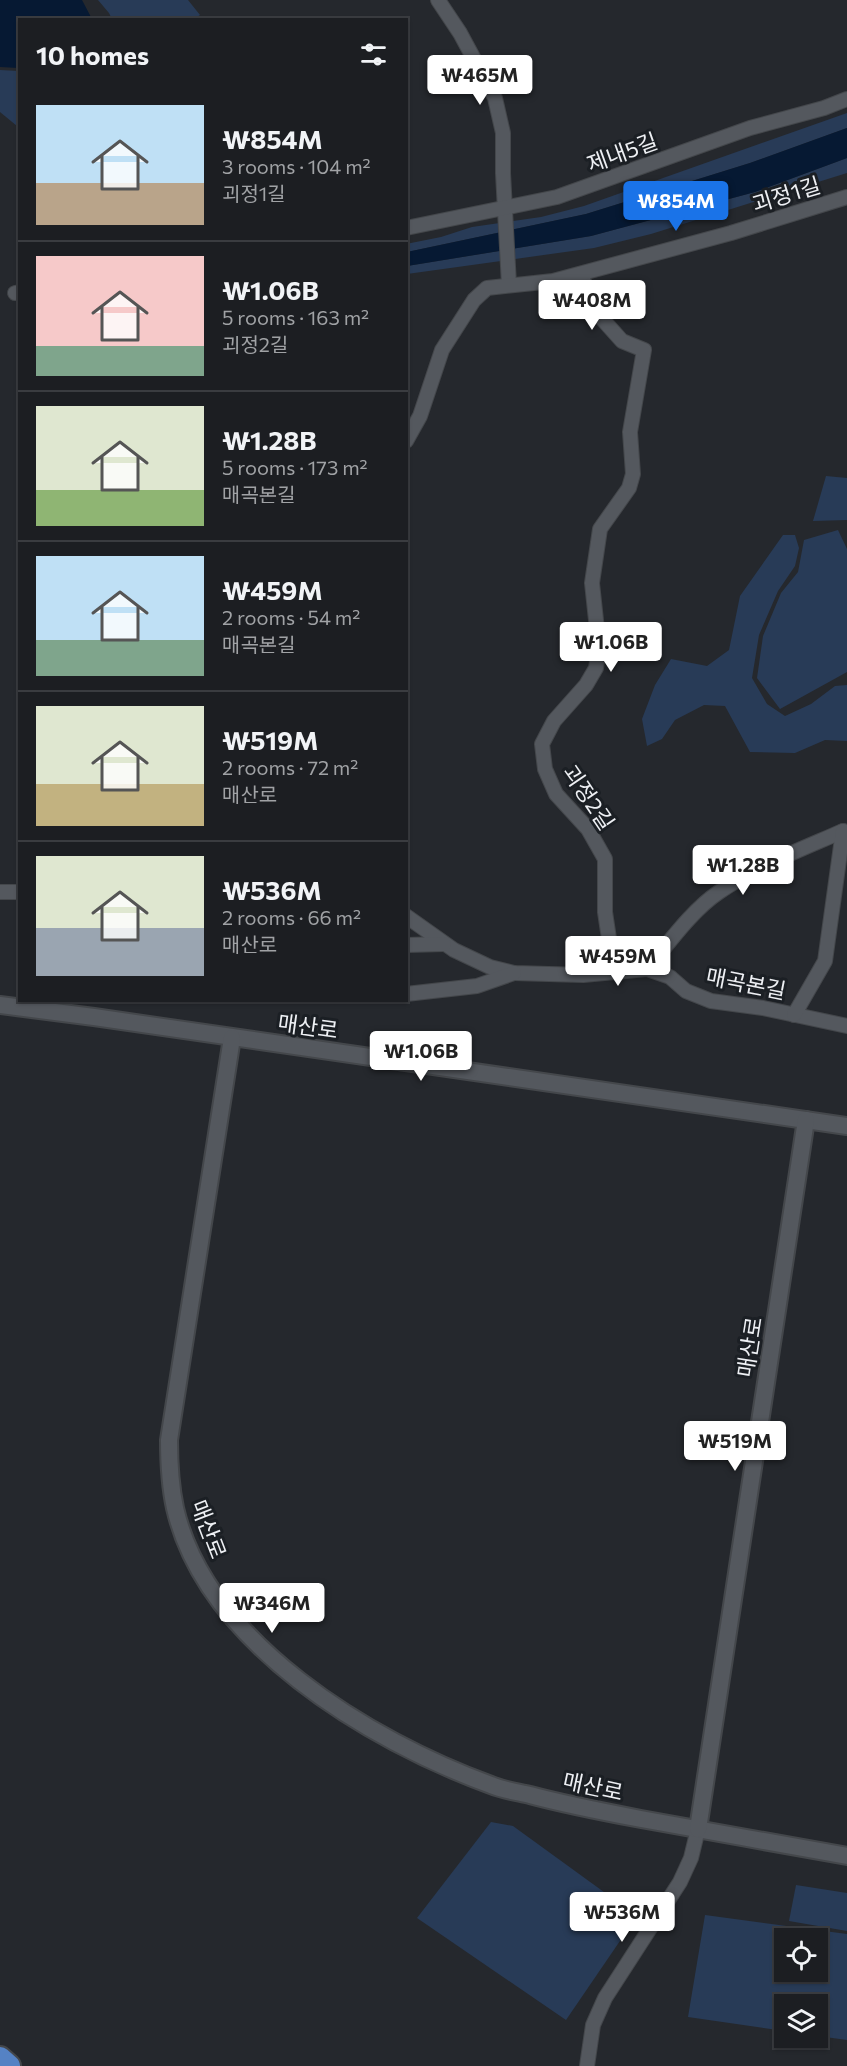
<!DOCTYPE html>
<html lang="en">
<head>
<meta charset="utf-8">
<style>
  body { margin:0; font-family:Commissioner,"Noto Sans KR",sans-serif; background:#292b2f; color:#f1f3f6; height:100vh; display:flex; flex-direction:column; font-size:22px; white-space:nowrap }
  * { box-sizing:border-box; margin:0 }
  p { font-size:20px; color:#a0a2a5 }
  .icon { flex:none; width:33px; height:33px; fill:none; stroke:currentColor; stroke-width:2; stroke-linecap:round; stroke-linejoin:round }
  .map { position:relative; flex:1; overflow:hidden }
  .sheet { position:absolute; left:18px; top:18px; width:390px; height:984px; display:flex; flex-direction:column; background:#1c1e22; border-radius:0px; box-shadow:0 2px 4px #0004,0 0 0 2px #3a3c40 }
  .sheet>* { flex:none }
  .buttons { position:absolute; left:774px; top:1928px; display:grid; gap:12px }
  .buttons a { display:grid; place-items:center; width:54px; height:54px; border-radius:0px; background:#1c1e22; box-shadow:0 2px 4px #0004,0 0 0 2px #3a3c40; font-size:30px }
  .price { position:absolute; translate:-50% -51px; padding:0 14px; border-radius:6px; background:#fff; color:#222; font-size:20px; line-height:39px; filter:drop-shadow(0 2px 3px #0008) }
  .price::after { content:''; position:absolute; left:50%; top:36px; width:18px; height:14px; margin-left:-9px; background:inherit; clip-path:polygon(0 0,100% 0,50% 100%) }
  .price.current { background:#1a73e8; color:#fff }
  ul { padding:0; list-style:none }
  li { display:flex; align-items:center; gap:18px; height:150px; padding:0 18px }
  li+li { border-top:2px solid #3a3c40 }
  li span { display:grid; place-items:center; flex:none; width:168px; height:120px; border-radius:0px; color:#555 }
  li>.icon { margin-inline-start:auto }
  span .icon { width:72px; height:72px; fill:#fffc; stroke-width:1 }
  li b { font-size:26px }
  h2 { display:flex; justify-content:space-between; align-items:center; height:72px; padding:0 18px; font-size:26px }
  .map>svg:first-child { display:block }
  .green { fill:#283b57; fill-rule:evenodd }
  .water { fill:#061933 }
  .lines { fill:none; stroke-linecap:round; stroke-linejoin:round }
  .minor-casing { stroke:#44474b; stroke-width:16 }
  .tertiary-casing { stroke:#44474b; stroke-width:20 }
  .trunk-casing { stroke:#44474b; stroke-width:26 }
  .minor { stroke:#54585e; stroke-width:14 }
  .tertiary { stroke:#54585e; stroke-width:16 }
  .trunk { stroke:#5582c4; stroke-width:22 }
  .labels { text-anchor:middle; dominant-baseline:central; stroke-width:6; stroke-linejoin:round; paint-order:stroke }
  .street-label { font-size:22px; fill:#eef0f4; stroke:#1b1f24 }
</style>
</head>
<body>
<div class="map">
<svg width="847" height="2066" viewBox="0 0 847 2066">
  <rect width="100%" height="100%" fill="#25282d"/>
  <g class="green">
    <path d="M98 0H188L200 15 194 19H112L109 13Z"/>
    <path d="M0 70 19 71V125L17 126 0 112Z"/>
    <path d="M847 113V128L750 163 586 214 407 252 406 244 441 237 472 227 541 217 584 206Z"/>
    <path d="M847 158V173L651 234 594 248 407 274V266L591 236 755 192Z"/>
    <path d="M826 476 847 478V520L813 521Z"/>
    <path d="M838 530 847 549V672L780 709 757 678 763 636 781 593 798 572 804 540Z"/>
    <path d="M783 535H795L799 548 795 566 778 591 759 635 752 678 767 704 785 716 811 704 835 686 847 685V741L825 740 795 753 750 752 725 706 704 705 675 720 662 739 647 746 642 719 655 685 671 659 707 666 729 650 740 596Z"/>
    <path d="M491 1822 513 1826 637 1916 566 2020 417 1918Z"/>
    <path d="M796 1885 847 1893V1931L789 1921Z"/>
    <path d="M705 1915 847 1934V2040L818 2036V2004H784V2031L688 2017ZM784 1938H818V1971H784Z"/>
  </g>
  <g class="water">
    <path d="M0 0H82L92 19 20 20 19 68 0 67Z"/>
    <path d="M847 128V158L755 192 591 236 407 266V252L586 214 750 163Z"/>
  </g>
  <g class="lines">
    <g class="minor-casing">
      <g id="minor">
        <path d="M438 0 460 33 495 98 503 133V173L509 285"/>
        <path d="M406 228 557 197 750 128 824 108 847 99"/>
        <path d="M581 274 596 312 622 341 644 350 630 432 633 474 629 488 600 529 592 583 599 648 596 668 586 685 554 721 542 744 545 769 556 794 588 829 605 859V912L614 972"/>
        <path d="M15 293 20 292"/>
        <path d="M406 441 420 416 442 350 474 300 487 288 553 281 731 233 847 197"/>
        <path d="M0 892H20"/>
        <path d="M406 916 454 950 490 967 514 973 583 975 647 969 670 977 686 991 711 1001 763 1008 847 1026"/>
        <path d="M406 945 444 944"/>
        <path d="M647 969C668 944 692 910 719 892 757 866 802 849 843 831"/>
        <path d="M406 994 477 986 514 973"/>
        <path d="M794 1015 825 961 843 831"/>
        <path d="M587 2066 593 2025 605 1998 680 1882 691 1858 698 1829"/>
      </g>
    </g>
    <g class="tertiary-casing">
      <g id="tertiary">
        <path d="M0 1005 94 1017 847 1126"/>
        <path d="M232 1038 169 1440C169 1463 170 1485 175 1508 206 1643 370 1741 491 1785 503 1790 517 1792 530 1795 567 1805 604 1812 641 1819 710 1831 778 1844 847 1856"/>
        <path d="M698 1829 806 1120"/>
      </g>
    </g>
    <g class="trunk-casing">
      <path id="trunk" d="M0 2058 9 2066"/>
    </g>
    <use href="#minor" class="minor"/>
    <use href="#tertiary" class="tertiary"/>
    <use href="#trunk" class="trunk"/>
  </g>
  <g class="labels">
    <g class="street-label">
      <text transform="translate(622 152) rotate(-20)">제내5길</text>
      <text transform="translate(786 194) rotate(-17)">괴정1길</text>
      <text transform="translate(589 797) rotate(56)">괴정2길</text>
      <text transform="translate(746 983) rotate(11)">매곡본길</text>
      <text transform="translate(308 1026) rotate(8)">매산로</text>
      <text transform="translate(749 1347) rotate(-81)">매산로</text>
      <text transform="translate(209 1529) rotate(69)">매산로</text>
      <text transform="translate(593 1786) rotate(12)">매산로</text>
    </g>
  </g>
</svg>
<div class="buttons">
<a><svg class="icon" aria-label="locate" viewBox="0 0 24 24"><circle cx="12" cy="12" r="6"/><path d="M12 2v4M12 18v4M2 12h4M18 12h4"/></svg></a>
<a><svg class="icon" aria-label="layers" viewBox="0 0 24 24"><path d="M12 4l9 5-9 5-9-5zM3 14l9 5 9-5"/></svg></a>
</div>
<b class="price" style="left:480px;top:106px">₩465M</b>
<b class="price current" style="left:676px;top:232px">₩854M</b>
<b class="price" style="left:592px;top:331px">₩408M</b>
<b class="price" style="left:611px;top:673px">₩1.06B</b>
<b class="price" style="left:743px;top:896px">₩1.28B</b>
<b class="price" style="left:618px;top:987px">₩459M</b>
<b class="price" style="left:421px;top:1082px">₩1.06B</b>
<b class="price" style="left:735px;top:1472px">₩519M</b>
<b class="price" style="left:272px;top:1634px">₩346M</b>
<b class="price" style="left:622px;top:1943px">₩536M</b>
<section class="sheet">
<h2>10 homes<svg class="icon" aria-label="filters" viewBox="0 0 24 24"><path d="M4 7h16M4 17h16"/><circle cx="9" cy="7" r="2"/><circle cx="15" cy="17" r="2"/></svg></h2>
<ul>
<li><span style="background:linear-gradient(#bfe0f5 65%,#b9a48a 0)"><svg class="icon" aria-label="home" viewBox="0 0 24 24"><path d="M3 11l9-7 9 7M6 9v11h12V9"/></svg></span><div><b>₩854M</b><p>3 rooms · 104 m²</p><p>괴정1길</p></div></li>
<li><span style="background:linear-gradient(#f6c9c9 75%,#7fa58c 0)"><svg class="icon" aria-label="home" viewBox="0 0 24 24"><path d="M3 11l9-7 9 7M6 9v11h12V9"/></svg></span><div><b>₩1.06B</b><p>5 rooms · 163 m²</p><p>괴정2길</p></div></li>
<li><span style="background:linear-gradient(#dfe7d0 70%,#8fb573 0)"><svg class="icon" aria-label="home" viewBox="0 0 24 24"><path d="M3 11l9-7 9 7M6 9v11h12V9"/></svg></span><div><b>₩1.28B</b><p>5 rooms · 173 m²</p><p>매곡본길</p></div></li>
<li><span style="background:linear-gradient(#bfe0f5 70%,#7fa58c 0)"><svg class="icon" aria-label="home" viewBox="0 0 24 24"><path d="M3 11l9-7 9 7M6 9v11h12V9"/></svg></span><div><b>₩459M</b><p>2 rooms · 54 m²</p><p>매곡본길</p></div></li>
<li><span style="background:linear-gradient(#dfe7d0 65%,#c2b280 0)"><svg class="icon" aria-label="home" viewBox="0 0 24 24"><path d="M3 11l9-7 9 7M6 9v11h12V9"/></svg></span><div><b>₩519M</b><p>2 rooms · 72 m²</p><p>매산로</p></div></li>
<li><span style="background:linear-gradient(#dfe7d0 60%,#9aa5b1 0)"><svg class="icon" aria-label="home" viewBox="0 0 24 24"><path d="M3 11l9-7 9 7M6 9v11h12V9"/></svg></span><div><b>₩536M</b><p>2 rooms · 66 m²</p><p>매산로</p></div></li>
</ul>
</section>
</div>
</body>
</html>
